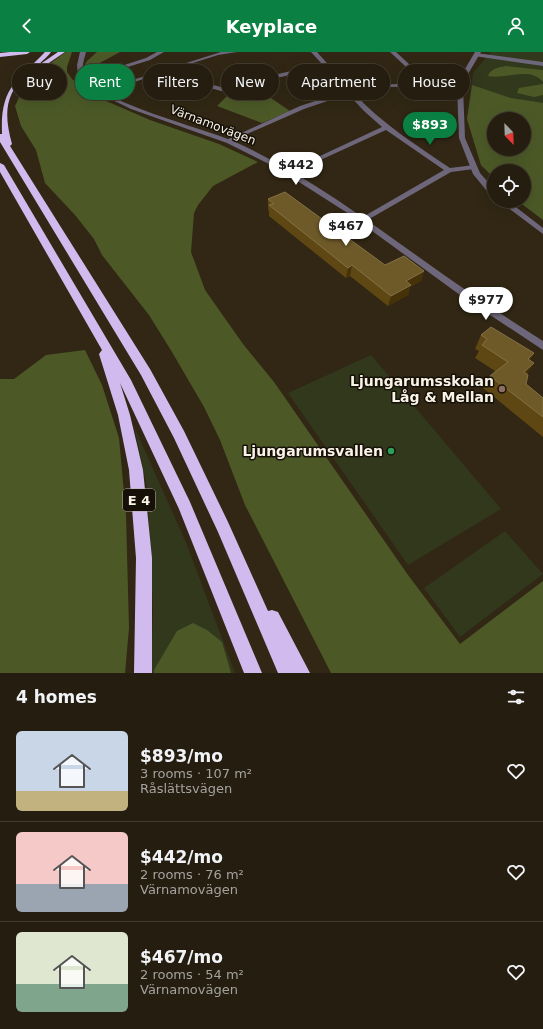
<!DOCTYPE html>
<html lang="en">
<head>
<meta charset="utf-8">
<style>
  body { margin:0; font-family:"DejaVu Sans",sans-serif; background:#2d2618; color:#f1f3f6; height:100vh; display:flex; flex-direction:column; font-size:15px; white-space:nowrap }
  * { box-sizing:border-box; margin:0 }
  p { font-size:13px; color:#a3a29e }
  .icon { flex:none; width:22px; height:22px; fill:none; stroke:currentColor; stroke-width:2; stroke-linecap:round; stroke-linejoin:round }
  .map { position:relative; height:621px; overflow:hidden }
  .side { display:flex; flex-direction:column; background:#251d0f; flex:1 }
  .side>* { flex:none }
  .banner { position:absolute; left:12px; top:12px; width:519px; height:36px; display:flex; gap:8px }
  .needle { width:26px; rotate:157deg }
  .controls { position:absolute; left:487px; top:60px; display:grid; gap:8px }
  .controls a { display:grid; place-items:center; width:44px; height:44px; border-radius:50%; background:#251d0f; box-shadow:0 4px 16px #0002,0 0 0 1px #423b2f; font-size:20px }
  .price { position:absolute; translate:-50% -34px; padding:0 9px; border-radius:14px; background:#fff; color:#222; font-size:13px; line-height:26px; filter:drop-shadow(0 1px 2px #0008) }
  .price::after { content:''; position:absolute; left:50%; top:24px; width:12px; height:9px; margin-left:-6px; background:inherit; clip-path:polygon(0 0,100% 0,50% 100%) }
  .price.selected { background:#0b8043; color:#fff }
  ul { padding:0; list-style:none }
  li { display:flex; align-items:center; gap:12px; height:100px; padding:0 16px }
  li+li { border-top:1px solid #423b2f }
  li span { display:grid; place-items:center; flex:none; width:112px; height:80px; border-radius:6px; color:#555 }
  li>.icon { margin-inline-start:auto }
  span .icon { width:48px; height:48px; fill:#fffc; stroke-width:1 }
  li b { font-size:17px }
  h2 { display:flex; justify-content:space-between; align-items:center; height:48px; padding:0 16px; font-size:17px }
  .chip { padding:0 14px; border-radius:18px; background:#251d0f; box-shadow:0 4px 16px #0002,0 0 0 1px #423b2f; font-size:14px; line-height:36px }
  .chip.selected { background:#0b8043; color:#fff }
  header { display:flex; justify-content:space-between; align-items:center; height:52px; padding:0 16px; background:#0b8043; color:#fff; font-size:18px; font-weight:600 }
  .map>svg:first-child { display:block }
  .green { fill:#31381c; fill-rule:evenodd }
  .forest { fill:#4c5927; fill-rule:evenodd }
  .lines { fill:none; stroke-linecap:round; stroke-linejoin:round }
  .minor { fill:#6e667a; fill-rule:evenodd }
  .tertiary { fill:#6e667a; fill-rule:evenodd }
  .motorway { fill:#d1bbee; fill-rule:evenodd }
  .wall { fill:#5e4712 }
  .shaded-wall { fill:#453209 }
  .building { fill:#6e5929; stroke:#847146 }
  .education-dot { fill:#8d6e63; stroke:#151008; stroke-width:1.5 }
  .leisure-dot { fill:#2e9e5b; stroke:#151008; stroke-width:1.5 }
  .labels { text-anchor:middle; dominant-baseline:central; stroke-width:3; stroke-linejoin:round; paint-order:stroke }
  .far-street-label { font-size:12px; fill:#f9f2e6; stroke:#151008 }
  .shield { fill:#151008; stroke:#b5aea3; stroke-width:1 }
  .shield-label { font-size:13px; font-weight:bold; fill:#f9f2e6 }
  .poi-label { font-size:14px; font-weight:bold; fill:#f9f2e6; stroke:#151008; text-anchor:end }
</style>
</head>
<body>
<header><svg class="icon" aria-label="back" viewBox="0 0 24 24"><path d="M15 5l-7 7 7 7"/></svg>Keyplace<svg class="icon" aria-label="person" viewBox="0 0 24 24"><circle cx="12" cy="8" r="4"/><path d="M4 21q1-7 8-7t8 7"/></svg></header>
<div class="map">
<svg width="543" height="621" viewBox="0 0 543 621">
  <rect width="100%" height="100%" fill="#312714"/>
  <g class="green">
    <path d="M491 0H543V168L518 149H524V119H494V126L481 113 467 67 473 21ZM494 67H524V97H494Z"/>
    <path d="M371 303 501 457 408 513 288 341Z"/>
    <path d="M134 374 187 493 235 621H151L153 557 147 435Z"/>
    <path d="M505 479 543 522 460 585 424 536Z"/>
  </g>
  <g class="forest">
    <path d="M66 0H72L67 15V20L73 28 104 48 150 68 219 92 258 110 213 134 198 153 194 161 191 200 205 238 243 292 274 330 408 523 460 592 543 529V621H331L245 453 220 388 204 355 172 300 149 263 102 203 94 187 75 163 45 131 36 98 21 74 15 54 23 37 30 26Z"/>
    <path d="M97 0H120L96 13 97 20 88 22 83 16 87 9Z"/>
    <path d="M506 14 543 18V30C530 14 504 28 488 24 490 17 499 15 506 14Z"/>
    <path d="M543 32V43L534 45 517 41 519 36Z"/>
    <path d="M472 33 511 46 543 51V168L518 149H524V119H494V126L481 113 467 67ZM494 67H524V97H494Z"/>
    <path d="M247 38H259L290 59 262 71 217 54 227 44Z"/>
    <path d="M85 298 102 333 119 386 126 463 129 576 125 621H0V327H14L46 303Z"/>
    <path d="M193 571 207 578 222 590 231 621H154V618L177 579Z"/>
  </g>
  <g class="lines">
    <g class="minor">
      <path d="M157 0H164L150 8 86 28 81 27 146 6Z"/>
      <path d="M221 0H237L218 3 174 17 193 28 221 35 322 12 311 0H317L351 38 376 33 418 31 404 13 390 0H396L408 11 423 31 461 30 464 32 461 34 390 35 354 41C381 71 416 93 450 116L474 113 477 115 474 117 451 120 364 170H361V166L444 118 386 78 292 121H288V119L382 75 364 59 348 42 304 57 229 90 224 89 300 54 346 39 324 15 221 39 189 30 169 19 112 37 107 36Z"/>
      <path d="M476 1 543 10V14L474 4V2Z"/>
    </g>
    <g class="tertiary">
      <path d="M80 0H86C84 8 81 16 84 24 98 50 203 76 233 89 302 120 361 164 423 208 462 236 502 263 543 289V298L460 243 346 160 277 116 227 91 131 57 100 42 85 32 78 23 77 13Z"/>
      <path d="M475 0H481L468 22 463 35 465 86 480 121 494 137V144H491L473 122 459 86 457 35 462 22Z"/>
      <path d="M499 149H508L543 176V182Z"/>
    </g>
    <g class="motorway">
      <path d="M10 0H30L27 2 0 5V1Z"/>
      <path d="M45 0H51C45 8 36 14 28 21 4 42 4 63 12 92L10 94 150 317 184 379 228 470 268 559 272 558 278 560 310 621H278L218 480 174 386 141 323 0 90V82H2C0 35 17 29 45 0Z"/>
      <path d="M58 0H65L43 15H39V13Z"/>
      <path d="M0 111 4 113 131 328 190 450 262 621H244L179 457 120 331 130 363 143 418 152 506V621H134L136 506 129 418 118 363 99 302 102 298 0 120Z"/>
    </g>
  </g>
  <g class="wall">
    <path d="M268 147 385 213 424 219 421 229 410 235 408 243 388 254 350 224 346 226 269 164V159L268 157Z"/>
    <path d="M481 283 534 301 530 308 526 332 543 346V385L483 336 490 324 495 319 475 306 479 299 475 297Z"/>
  </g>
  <g class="shaded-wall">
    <path d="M352 213 350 224 346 226 348 216Z"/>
    <path d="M424 219 421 229 410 235 408 243 388 254 391 244 406 229Z"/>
    <path d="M534 301 526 315 528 307Z"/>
    <path d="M534 311 526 324 524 320Z"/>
  </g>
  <g class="building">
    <path d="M285 140 385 213 404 204 424 219 406 229 411 233 391 244 352 213 348 216 269 153 274 152 268 147Z"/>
    <path d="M491 275 534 301 528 307 534 311 524 320 528 323 526 332 543 346V365L490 324 508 310 482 293 487 287 481 283Z"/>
  </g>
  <circle class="education-dot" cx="502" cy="337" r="4"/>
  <circle class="leisure-dot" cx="391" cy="399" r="4"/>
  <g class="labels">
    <g class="far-street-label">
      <text transform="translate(213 73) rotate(21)">Värnamovägen</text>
    </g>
    <rect class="shield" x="123" y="437" width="32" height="22" rx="3"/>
    <g class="shield-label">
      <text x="139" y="448">E 4</text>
    </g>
    <g class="poi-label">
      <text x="494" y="329">Ljungarumsskolan<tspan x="494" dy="16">Låg &amp; Mellan</tspan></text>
      <text x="383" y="399">Ljungarumsvallen</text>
    </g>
  </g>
</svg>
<div class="controls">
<a><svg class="needle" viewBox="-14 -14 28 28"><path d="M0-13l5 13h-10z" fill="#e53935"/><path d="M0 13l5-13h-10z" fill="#a3a29e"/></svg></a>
<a><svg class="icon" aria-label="locate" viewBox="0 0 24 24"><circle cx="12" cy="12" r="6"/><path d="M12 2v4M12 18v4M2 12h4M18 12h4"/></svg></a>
</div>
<b class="price selected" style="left:430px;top:94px">$893</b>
<b class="price" style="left:296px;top:134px">$442</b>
<b class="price" style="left:346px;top:195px">$467</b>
<b class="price" style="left:486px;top:269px">$977</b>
<div class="banner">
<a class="chip">Buy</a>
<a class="chip selected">Rent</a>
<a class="chip">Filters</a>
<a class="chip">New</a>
<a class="chip">Apartment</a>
<a class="chip">House</a>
</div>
</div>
<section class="side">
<h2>4 homes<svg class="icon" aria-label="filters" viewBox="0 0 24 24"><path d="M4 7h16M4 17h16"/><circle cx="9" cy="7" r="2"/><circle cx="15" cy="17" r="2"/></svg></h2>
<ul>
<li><span style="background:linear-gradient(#c9d6e8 75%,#c2b280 0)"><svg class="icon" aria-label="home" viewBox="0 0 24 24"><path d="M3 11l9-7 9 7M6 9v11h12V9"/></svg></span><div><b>$893/mo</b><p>3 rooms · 107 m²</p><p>Råslättsvägen</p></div><svg class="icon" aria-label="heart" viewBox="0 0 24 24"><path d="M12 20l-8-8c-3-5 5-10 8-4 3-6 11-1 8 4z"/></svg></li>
<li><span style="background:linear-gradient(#f6c9c9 65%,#9aa5b1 0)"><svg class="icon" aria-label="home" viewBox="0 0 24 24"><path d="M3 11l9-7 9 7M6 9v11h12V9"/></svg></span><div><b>$442/mo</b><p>2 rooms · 76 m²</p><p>Värnamovägen</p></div><svg class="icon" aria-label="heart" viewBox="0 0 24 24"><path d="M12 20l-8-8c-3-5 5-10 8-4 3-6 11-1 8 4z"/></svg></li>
<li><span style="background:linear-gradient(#dfe7d0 65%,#7fa58c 0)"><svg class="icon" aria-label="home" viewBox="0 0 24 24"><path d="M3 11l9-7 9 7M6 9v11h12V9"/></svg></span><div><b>$467/mo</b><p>2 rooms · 54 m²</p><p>Värnamovägen</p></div><svg class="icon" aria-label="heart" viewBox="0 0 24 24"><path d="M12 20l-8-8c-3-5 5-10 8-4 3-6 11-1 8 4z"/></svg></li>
</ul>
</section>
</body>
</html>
